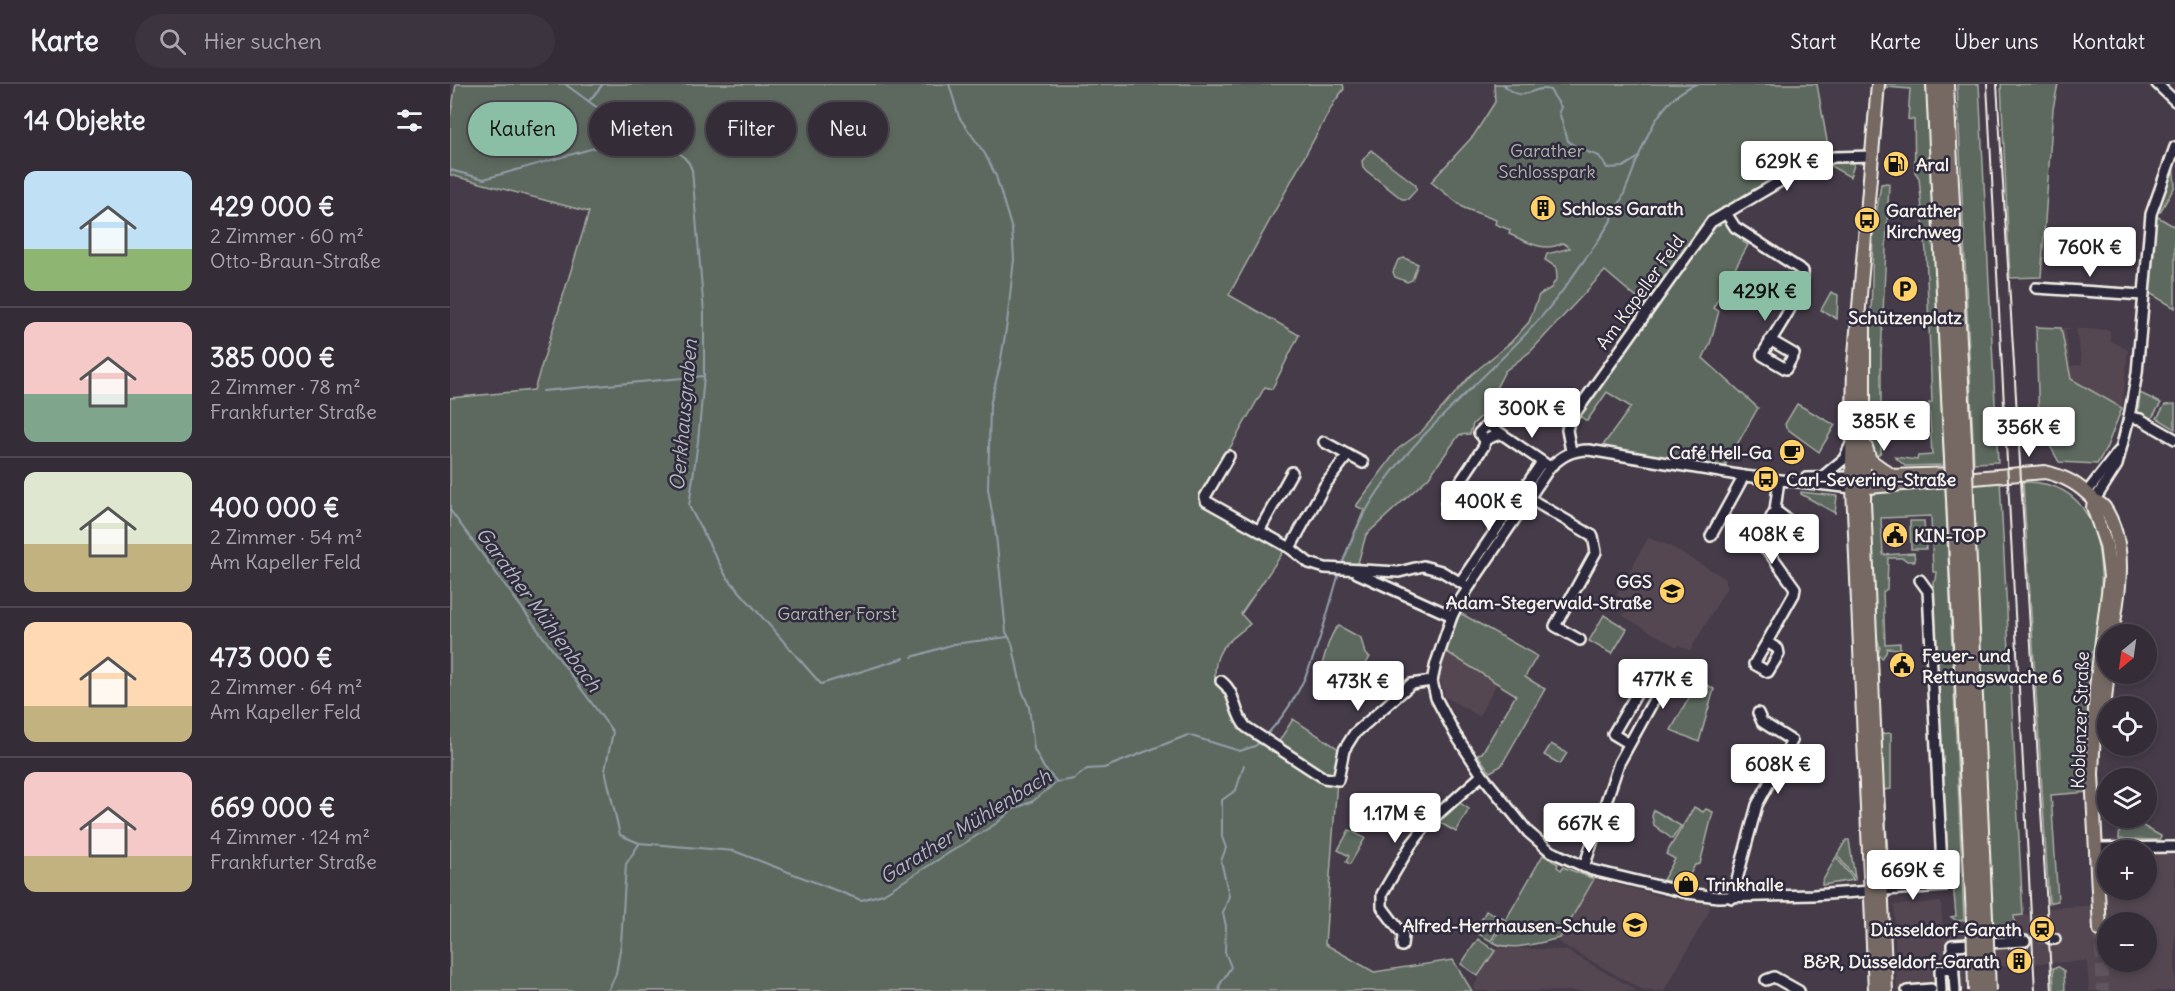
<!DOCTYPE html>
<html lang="de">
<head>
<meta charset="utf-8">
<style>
  body { margin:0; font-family:Delius,sans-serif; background:#3c343f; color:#f1f3f6; height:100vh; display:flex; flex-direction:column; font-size:22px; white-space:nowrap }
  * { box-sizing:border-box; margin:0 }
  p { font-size:20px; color:#a9a7ad }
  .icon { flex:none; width:33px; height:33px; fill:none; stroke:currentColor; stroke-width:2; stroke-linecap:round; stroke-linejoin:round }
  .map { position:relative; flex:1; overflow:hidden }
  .drawer { display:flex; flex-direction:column; background:#342c37; width:450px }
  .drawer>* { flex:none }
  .hud { position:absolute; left:18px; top:18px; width:570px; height:54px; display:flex; gap:12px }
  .needle { width:39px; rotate:209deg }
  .buttons { position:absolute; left:1647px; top:540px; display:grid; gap:12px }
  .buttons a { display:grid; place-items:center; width:60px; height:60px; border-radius:50%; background:#342c37; box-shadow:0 3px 9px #0003,0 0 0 2px #4e4852; font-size:30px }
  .price { position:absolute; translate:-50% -51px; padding:0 14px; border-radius:6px; background:#fff; color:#222; font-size:20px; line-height:39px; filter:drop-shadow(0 2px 3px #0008) }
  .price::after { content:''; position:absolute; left:50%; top:36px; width:18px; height:14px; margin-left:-9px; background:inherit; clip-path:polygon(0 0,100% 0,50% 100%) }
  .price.on { background:#8abfa5; color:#111 }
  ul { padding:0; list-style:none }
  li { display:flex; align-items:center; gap:18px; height:150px; padding:0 24px }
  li+li { border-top:2px solid #4e4852 }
  li span { display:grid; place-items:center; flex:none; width:168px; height:120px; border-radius:12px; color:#555 }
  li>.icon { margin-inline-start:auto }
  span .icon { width:72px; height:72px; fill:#fffc; stroke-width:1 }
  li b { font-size:26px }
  h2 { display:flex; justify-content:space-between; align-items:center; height:72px; padding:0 24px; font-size:26px }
  .pill { padding:0 21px; border-radius:27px; background:#342c37; box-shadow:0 3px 9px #0003,0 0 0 2px #4e4852; font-size:21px; line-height:54px }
  .pill.on { background:#8abfa5; color:#111 }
  header { display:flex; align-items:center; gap:36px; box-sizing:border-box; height:84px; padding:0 30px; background:#342c37; border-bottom:2px solid #4e4852 }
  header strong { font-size:28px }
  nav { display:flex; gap:33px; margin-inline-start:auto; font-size:21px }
  .search { width:420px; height:54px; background:#3c343f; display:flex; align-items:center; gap:15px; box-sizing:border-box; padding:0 21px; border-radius:33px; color:#a9a7ad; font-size:22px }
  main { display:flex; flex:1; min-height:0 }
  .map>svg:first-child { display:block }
  .built { fill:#544751; fill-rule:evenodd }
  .green { fill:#5d695f; stroke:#a8ada4; stroke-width:1.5 }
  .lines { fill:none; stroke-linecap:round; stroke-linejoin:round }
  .stream { stroke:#939ea8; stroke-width:2 }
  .minor-tunnel { stroke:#5f5661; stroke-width:9; stroke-dasharray:9 4.5; stroke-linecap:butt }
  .major-tunnel { stroke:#5f5661; stroke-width:12; stroke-dasharray:12 6; stroke-linecap:butt }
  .minor-casing { stroke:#f4f1e8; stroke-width:14 }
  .major-casing { stroke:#f4f1e8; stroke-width:16 }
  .highway-casing { stroke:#f4f1e8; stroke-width:18 }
  .minor { stroke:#2f2a3d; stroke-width:9 }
  .major { stroke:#766964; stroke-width:12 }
  .highway { stroke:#766964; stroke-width:14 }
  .rail { stroke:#f4f1e8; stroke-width:2 }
  .highway-bridge-casing { stroke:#f4f1e8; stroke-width:18; stroke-linecap:butt }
  .highway-bridge { stroke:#766964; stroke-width:14 }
  .labels { text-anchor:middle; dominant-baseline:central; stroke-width:5; stroke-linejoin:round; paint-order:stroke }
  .park-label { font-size:18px; fill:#b0b4aa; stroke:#2f2a3d }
  .poi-label { font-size:18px; font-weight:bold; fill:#f4f1e8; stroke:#2f2a3d; text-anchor:start }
  .street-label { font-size:18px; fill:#f4f1e8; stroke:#2f2a3d }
  .water-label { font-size:20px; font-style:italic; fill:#b3b9bd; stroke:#2f2a3d }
</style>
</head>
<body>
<header>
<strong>Karte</strong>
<div class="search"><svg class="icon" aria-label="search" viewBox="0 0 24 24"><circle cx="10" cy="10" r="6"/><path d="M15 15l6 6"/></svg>Hier suchen</div>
<nav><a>Start</a><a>Karte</a><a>Über uns</a><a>Kontakt</a></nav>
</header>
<main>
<section class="drawer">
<h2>14 Objekte<svg class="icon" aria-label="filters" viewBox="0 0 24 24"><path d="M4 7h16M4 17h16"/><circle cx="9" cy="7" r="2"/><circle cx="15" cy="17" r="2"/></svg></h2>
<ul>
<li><span style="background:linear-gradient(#bfe0f5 65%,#8fb573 0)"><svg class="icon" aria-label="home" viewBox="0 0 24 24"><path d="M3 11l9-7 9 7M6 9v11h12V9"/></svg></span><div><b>429 000 €</b><p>2 Zimmer · 60 m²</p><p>Otto-Braun-Straße</p></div></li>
<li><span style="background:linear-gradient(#f6c9c9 60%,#7fa58c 0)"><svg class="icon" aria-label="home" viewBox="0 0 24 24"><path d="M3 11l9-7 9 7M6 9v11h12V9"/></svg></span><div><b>385 000 €</b><p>2 Zimmer · 78 m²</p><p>Frankfurter Straße</p></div></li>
<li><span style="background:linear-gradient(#dfe7d0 60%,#c2b280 0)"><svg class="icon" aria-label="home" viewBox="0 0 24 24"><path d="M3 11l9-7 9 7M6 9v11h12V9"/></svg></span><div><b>400 000 €</b><p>2 Zimmer · 54 m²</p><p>Am Kapeller Feld</p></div></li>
<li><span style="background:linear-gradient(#ffd9b3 70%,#c2b280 0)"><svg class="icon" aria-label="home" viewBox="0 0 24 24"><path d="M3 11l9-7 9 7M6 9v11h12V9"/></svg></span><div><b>473 000 €</b><p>2 Zimmer · 64 m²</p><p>Am Kapeller Feld</p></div></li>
<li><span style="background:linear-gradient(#f6c9c9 70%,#c2b280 0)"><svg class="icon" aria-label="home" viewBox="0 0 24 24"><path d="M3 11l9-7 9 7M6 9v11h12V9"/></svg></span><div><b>669 000 €</b><p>4 Zimmer · 124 m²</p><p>Frankfurter Straße</p></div></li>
</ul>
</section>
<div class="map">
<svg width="1725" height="907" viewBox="0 0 1725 907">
  <rect width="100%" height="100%" fill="#453b49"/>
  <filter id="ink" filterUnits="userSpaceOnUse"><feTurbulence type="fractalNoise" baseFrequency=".0167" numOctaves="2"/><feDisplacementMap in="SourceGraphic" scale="12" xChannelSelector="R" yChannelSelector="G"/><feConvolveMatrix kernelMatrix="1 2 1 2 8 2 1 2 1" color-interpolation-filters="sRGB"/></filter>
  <g filter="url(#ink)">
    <g class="built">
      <path d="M1611 244 1660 246V256L1678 266 1672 324 1621 295ZM1615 244 1626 245 1632 281 1621 282Z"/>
      <path d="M1198 454 1218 461 1275 494 1277 503 1240 567 1229 561 1227 563 1173 532 1180 519 1166 511Z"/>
      <path d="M995 567 1048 597 1029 632 995 613 989 590Z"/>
      <path d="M1725 763V907H1639L1637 877 1576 880 1575 867 1557 868V882L1515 884V907H1447L1444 821 1491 818 1493 845 1564 841V832L1597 829V824L1649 821 1647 764ZM1658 766H1696V806H1658ZM1658 838H1696V878H1658Z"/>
      <path d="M1144 795 1215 813 1260 820 1259 828 1214 907H1194L1108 858Z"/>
      <path d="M1046 864 1116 866 1188 907H1025L1023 904Z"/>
    </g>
    <g class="green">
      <path d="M6 0H893L894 5 885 17 779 211 849 251 822 305 815 303 749 418 834 467 791 530 800 540C778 559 764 563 765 594L775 601 788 633 826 662 843 635 892 667 887 696 875 860 924 888 1003 876 1022 907H0V314L84 306 139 128 0 91V34Z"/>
      <path d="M1044 0H1367L1379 68 1260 134 1203 216 1195 221 1155 187 1081 267 1055 287 1042 312 1032 320 1034 330 1023 340 1020 350 1009 351 979 393 916 451 906 486 890 485 914 426 906 422 948 365 971 348 1021 291 1061 258 1079 238 1089 211 1101 204 1107 194 1106 183 1095 176 1097 170 1120 164 1113 159C1093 169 1078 158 1059 150L1060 146 1045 140 1046 136 1014 124 981 98 1024 51 1045 18Z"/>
      <path d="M1436 0H1477L1494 381 1455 382 1445 373 1467 376 1468 372 1482 371 1479 319 1482 318 1476 168 1469 94 1465 88 1464 36 1458 35 1460 5 1436 3Z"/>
      <path d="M1507 0H1529L1548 378 1524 379Z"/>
      <path d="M1551 0H1608L1603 25 1591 193 1560 194Z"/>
      <path d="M921 66 966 101V106L958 115H952L913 84 912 77Z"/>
      <path d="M1389 77 1402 78 1404 81 1400 93 1377 80Z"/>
      <path d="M1723 77 1725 102 1710 128 1706 126Z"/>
      <path d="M1437 99 1439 100 1431 272V368L1426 373 1418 359 1423 150 1431 100Z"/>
      <path d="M1708 133 1725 143V224L1696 207 1703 134Z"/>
      <path d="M1273 138 1295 154 1293 158 1298 161 1263 224 1269 227 1260 260 1253 274 1308 324 1273 385 1151 364 1181 323 1157 308 1137 337 1128 331 1201 225 1266 139Z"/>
      <path d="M954 174 968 180 962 196 957 198 945 193 943 188 948 176Z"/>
      <path d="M1381 208 1388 211 1387 235 1371 226Z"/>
      <path d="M1586 243 1611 244 1621 295 1672 324 1656 365 1647 380 1609 378 1589 342Z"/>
      <path d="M1690 309 1711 319 1700 337 1688 330Z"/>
      <path d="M1347 320 1385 341 1369 368 1336 344 1335 340Z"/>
      <path d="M1725 320V345L1707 334 1715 321Z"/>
      <path d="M1550 396 1573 831 1564 832 1565 841 1546 842 1541 836 1522 397Z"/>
      <path d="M1573 398C1671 396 1651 515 1647 580 1644 623 1642 665 1639 708L1601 711 1608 817 1599 819Z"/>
      <path d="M1495 401 1514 836 1507 837 1501 833 1506 832 1503 798H1497L1483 498 1486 496 1487 488H1483L1481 432 1431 434 1433 471 1464 469 1465 477H1457L1453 474H1438L1437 505 1433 508 1435 560 1450 559V565L1437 564 1436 569 1432 574 1428 570 1430 564 1423 540 1425 511 1418 442 1422 409 1429 406Z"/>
      <path d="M1351 408 1387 412 1385 429 1351 410Z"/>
      <path d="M1460 437H1474L1476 465H1461Z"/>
      <path d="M1010 529 1087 572 1075 593 1095 605 1051 682 1040 688 1027 670 1032 669 1066 611 995 567Z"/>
      <path d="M1154 531 1177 545 1162 570 1139 557Z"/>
      <path d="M889 542 911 554 915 570 920 573 910 590 893 604 869 590C873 579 880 546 889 542Z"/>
      <path d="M1249 596 1264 605 1249 658 1221 646Z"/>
      <path d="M1441 649V705L1434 706 1439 789H1446L1447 802H1437L1429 650Z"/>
      <path d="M1101 660 1117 669 1110 680 1094 671Z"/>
      <path d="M1010 719 1019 725 1006 748 989 738Z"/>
      <path d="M1244 723 1253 728 1256 725 1263 728 1250 780 1245 781 1239 792 1234 790 1229 799 1213 796 1225 775 1216 770Z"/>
      <path d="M1204 726 1231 742 1222 755 1204 741 1202 732Z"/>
      <path d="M1670 734H1679L1711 752 1709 756 1669 755Z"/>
      <path d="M899 746 915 754 900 780 896 778 899 772 888 766Z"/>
      <path d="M1396 756H1399L1405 794 1387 771Z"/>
      <path d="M1093 771 1108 780 1107 783 1111 786 1113 783 1144 795 1110 854C1091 858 1061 869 1043 858Z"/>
      <path d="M1386 773 1404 796 1372 801V798Z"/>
      <path d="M1036 827 1054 835 1041 857 1025 848Z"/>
      <path d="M1028 855 1045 867 1028 892 1011 880Z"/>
      <path d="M1609 883 1614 887 1615 907H1604L1603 884Z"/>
    </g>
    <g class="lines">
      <g class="stream">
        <path d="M115 0 145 22 232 71 239 79 242 86 254 229V292L248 357 239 422 276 492 371 600 454 574"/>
        <path d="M499 0 509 33 535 70 546 92 562 146 564 175 557 239 550 281 540 321 538 405 546 451 556 548 562 559 572 606 579 623 584 665 594 684 607 698"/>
        <path d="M1053 0C1075 23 1080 0 1100 6L1111 23 1109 28 1118 57 1129 65 1149 72 1157 84 1173 83 1189 73"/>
        <path d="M139 17 153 0"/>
        <path d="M0 86 34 95 194 50"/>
        <path d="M93 307 254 292"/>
        <path d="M0 426 163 648 155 686 170 751 189 759 284 767 411 816 433 810 547 739 562 726 583 717 607 698 624 695 637 685 654 684 738 651 790 667 805 662 810 658"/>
        <path d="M892 481C930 359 1051 296 1121 195 1135 174 1152 154 1164 131 1188 88 1195 21 1246 0"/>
        <path d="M462 573 504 560 558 553"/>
        <path d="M816 651C861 606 872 545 890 486"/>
        <path d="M158 907 166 890 171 860 176 780 189 760"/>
        <path d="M770 907 769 902 781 883 775 868 776 842 773 829 779 812 771 777 776 764 772 753V716L786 706 794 681"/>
      </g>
      <path class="minor-tunnel" d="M1575 857 1601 855"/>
      <path class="major-tunnel" d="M1650 846 1653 907"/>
      <g class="minor-casing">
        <g id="minor">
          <path d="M1707 0 1725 17"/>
          <path d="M1276 129 1285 143 1353 187C1355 208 1323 251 1312 271L1336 285 1344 270 1320 256"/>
          <path d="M1586 204 1693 211"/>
          <path d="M1679 333 1690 335 1725 355"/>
          <path d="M1049 350 1035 356 1029 349 1037 341 1043 344 1097 381"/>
          <path d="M1121 367 1117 346 1119 338 1261 138 1351 85 1384 73 1423 72"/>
          <path d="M898 371 913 379"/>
          <path d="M779 372 755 413 756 417 840 464 859 479 875 484 949 488 973 482 991 487 1018 503"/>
          <path d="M1356 394 1403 393"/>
          <path d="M1371 394 1394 375 1401 360"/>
          <path d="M1403 404 1294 392 1139 366C1121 366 1112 372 1100 383L1011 515 1002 532 986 579 982 597 986 614 1005 650 1032 691 1078 748 1100 767 1142 786 1237 809 1268 813 1363 811 1493 802 1478 507 1470 496"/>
          <path d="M1637 408 1668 368"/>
          <path d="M1070 409 1143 452 1146 468 1105 542 1130 556"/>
          <path d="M1644 417 1667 381 1679 333 1687 289 1701 130 1725 63"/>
          <path d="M996 419 1034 362 1035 356"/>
          <path d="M1325 426 1337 435 1319 468 1307 460 1325 426 1329 396"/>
          <path d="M809 447 842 388"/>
          <path d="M1261 452 1294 392"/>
          <path d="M840 464 875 401 898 371 874 358"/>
          <path d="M907 489 1002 532"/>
          <path d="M1011 497 1092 378"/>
          <path d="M1317 558 1304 580 1318 588 1329 570 1328 565 1317 558 1344 510 1345 504 1319 468"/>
          <path d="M771 597C787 609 783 629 796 643L874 694 888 696 894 666 904 650 961 600 982 597"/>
          <path d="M1647 764 1725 763"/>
          <path d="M1134 783 1169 679 1212 601 1197 592 1163 650 1178 659"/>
          <path d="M1282 814 1307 721 1342 657 1312 638 1308 629"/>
          <path d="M1601 855H1605"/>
          <path d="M952 862 953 851 932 823V810L961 761 979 738 1032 691"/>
          <path d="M1316 896 1324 893 1349 907"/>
          <path d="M1457 907 1481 905"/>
          <path d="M1491 907 1490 886 1504 885"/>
          <path d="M1505 907 1502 861 1575 857"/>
        </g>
      </g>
      <g class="major-casing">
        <g id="major">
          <path d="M1414 239V418L1436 907"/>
          <path d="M1416 363 1420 376 1441 391"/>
          <path d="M1407 393 1503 390"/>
          <path d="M1407 404 1595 388C1616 393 1628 400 1643 415 1646 418 1651 419 1654 423 1679 461 1669 509 1662 550"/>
          <path d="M1644 417 1643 423 1656 461 1660 493 1646 603 1642 690 1650 846"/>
          <path d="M1652 646 1658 586"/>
          <path d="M1425 907 1402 381 1404 282 1428 0"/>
        </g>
      </g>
      <g class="highway-casing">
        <g id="highway">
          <path d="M1484 0 1501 355"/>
          <path d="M1496 0 1514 356"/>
          <path d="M1504 414 1524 835"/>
          <path d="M1516 414 1535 834"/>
        </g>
      </g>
      <use href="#minor" class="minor"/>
      <use href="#major" class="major"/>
      <use href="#highway" class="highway"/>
      <g class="rail">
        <path d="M1537 0 1585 907"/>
        <path d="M1547 0 1602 907"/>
      </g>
      <g class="highway-bridge-casing">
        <g id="highway-bridge">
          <path d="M1501 355 1504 414"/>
          <path d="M1514 356 1516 414"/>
          <path d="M1535 834 1538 907"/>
          <path d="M1524 835 1526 907"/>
        </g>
      </g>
      <use href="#highway-bridge" class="highway-bridge"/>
    </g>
  </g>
  <defs>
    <g id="fuel-disc" transform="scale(1.35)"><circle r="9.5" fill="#ffd166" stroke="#2f2a3d"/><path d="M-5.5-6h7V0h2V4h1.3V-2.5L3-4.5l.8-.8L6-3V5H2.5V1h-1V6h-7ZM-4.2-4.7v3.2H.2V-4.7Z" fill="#111"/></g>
    <g id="building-disc" transform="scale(1.35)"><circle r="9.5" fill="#ffd166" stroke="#2f2a3d"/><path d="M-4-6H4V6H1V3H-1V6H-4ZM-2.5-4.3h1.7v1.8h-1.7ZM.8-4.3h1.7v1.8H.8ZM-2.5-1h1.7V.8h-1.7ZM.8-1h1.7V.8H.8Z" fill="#111"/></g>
    <g id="bus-disc" transform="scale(1.35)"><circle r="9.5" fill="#ffd166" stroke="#2f2a3d"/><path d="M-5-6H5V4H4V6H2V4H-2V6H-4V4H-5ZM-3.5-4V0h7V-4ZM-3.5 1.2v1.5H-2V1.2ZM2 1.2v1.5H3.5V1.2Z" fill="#111"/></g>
    <g id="parking-disc" transform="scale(1.35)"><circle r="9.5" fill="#ffd166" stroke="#2f2a3d"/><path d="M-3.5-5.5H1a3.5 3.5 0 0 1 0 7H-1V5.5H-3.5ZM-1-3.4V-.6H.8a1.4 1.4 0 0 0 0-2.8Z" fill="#111"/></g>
    <g id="cafe-disc" transform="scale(1.35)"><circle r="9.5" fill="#ffd166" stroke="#2f2a3d"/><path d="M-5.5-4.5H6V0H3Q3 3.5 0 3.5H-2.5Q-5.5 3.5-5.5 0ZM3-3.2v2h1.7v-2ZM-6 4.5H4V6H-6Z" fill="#111"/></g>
    <g id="civic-disc" transform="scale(1.35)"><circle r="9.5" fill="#ffd166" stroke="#2f2a3d"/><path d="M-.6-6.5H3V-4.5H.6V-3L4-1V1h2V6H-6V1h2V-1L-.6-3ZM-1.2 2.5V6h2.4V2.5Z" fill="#111"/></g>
    <g id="school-disc" transform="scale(1.35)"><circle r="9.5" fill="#ffd166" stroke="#2f2a3d"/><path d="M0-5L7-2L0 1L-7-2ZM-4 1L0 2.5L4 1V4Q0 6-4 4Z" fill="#111"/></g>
    <g id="shop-disc" transform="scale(1.35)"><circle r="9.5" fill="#ffd166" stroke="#2f2a3d"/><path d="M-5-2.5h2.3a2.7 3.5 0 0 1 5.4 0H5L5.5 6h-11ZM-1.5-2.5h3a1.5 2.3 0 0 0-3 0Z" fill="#111"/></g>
    <g id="station-disc" transform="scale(1.35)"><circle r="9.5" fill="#ffd166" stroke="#2f2a3d"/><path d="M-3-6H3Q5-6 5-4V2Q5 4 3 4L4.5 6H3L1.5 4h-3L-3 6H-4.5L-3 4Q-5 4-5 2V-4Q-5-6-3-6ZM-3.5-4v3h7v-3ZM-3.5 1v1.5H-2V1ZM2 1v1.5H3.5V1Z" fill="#111"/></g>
  </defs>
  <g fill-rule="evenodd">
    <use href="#fuel-disc" x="1446" y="80"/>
    <use href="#building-disc" x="1093" y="124"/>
    <use href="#bus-disc" x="1417" y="136"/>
    <use href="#parking-disc" x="1455" y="205"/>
    <use href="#cafe-disc" x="1342" y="368"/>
    <use href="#bus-disc" x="1316" y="395"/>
    <use href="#civic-disc" x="1445" y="451"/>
    <use href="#school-disc" x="1222" y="507"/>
    <use href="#civic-disc" x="1452" y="581"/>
    <use href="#shop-disc" x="1236" y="800"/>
    <use href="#school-disc" x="1185" y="841"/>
    <use href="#station-disc" x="1592" y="845"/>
    <use href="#building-disc" x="1569" y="877"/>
  </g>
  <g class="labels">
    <g class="park-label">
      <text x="1097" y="66">Garather<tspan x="1097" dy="21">Schlosspark</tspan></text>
      <text x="387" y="529">Garather Forst</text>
    </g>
    <g class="poi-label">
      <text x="1466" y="80">Aral</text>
      <text x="1112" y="124">Schloss Garath</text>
      <text x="1436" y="126">Garather<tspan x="1436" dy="21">Kirchweg</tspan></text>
      <text x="1455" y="233" text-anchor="middle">Schützenplatz</text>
      <text x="1322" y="368" text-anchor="end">Café Hell-Ga</text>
      <text x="1336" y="395">Carl-Severing-Straße</text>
      <text x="1464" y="451">KIN-TOP</text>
      <text x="1202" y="497" text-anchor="end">GGS<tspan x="1202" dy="21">Adam-Stegerwald-Straße</tspan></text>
      <text x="1472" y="571">Feuer- und<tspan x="1472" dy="21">Rettungswache 6</tspan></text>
      <text x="1256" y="800">Trinkhalle</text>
      <text x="1166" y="841" text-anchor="end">Alfred-Herrhausen-Schule</text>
      <text x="1572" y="845" text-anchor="end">Düsseldorf-Garath</text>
      <text x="1550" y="877" text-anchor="end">B&amp;R, Düsseldorf-Garath</text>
    </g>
    <g class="street-label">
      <text transform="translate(1190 208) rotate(-54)">Am Kapeller Feld</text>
      <text transform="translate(1630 636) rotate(-88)">Koblenzer Straße</text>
    </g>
    <g class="water-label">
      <text transform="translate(233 331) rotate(-85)">Oerkhausgraben</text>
      <text transform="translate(89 525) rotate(54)">Garather Mühlenbach</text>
      <text transform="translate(515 742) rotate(-32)">Garather Mühlenbach</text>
    </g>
  </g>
</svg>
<div class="buttons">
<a><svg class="needle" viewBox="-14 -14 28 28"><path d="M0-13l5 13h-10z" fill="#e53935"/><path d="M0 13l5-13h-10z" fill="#a9a7ad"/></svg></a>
<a><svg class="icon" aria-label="locate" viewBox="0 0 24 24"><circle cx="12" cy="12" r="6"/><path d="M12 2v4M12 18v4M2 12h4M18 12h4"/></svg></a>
<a><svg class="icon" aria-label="layers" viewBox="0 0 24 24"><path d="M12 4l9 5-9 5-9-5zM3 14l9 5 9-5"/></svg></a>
<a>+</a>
<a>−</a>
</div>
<b class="price" style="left:1337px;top:108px">629K €</b>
<b class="price" style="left:1640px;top:194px">760K €</b>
<b class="price on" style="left:1315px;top:238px">429K €</b>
<b class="price" style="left:1082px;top:355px">300K €</b>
<b class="price" style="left:1434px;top:368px">385K €</b>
<b class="price" style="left:1579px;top:374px">356K €</b>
<b class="price" style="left:1039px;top:448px">400K €</b>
<b class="price" style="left:1322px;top:481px">408K €</b>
<b class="price" style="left:1213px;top:626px">477K €</b>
<b class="price" style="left:908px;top:628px">473K €</b>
<b class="price" style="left:1328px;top:711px">608K €</b>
<b class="price" style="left:945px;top:760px">1.17M €</b>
<b class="price" style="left:1139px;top:770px">667K €</b>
<b class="price" style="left:1463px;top:817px">669K €</b>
<div class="hud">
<a class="pill on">Kaufen</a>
<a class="pill">Mieten</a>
<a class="pill">Filter</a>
<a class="pill">Neu</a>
</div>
</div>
</main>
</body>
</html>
